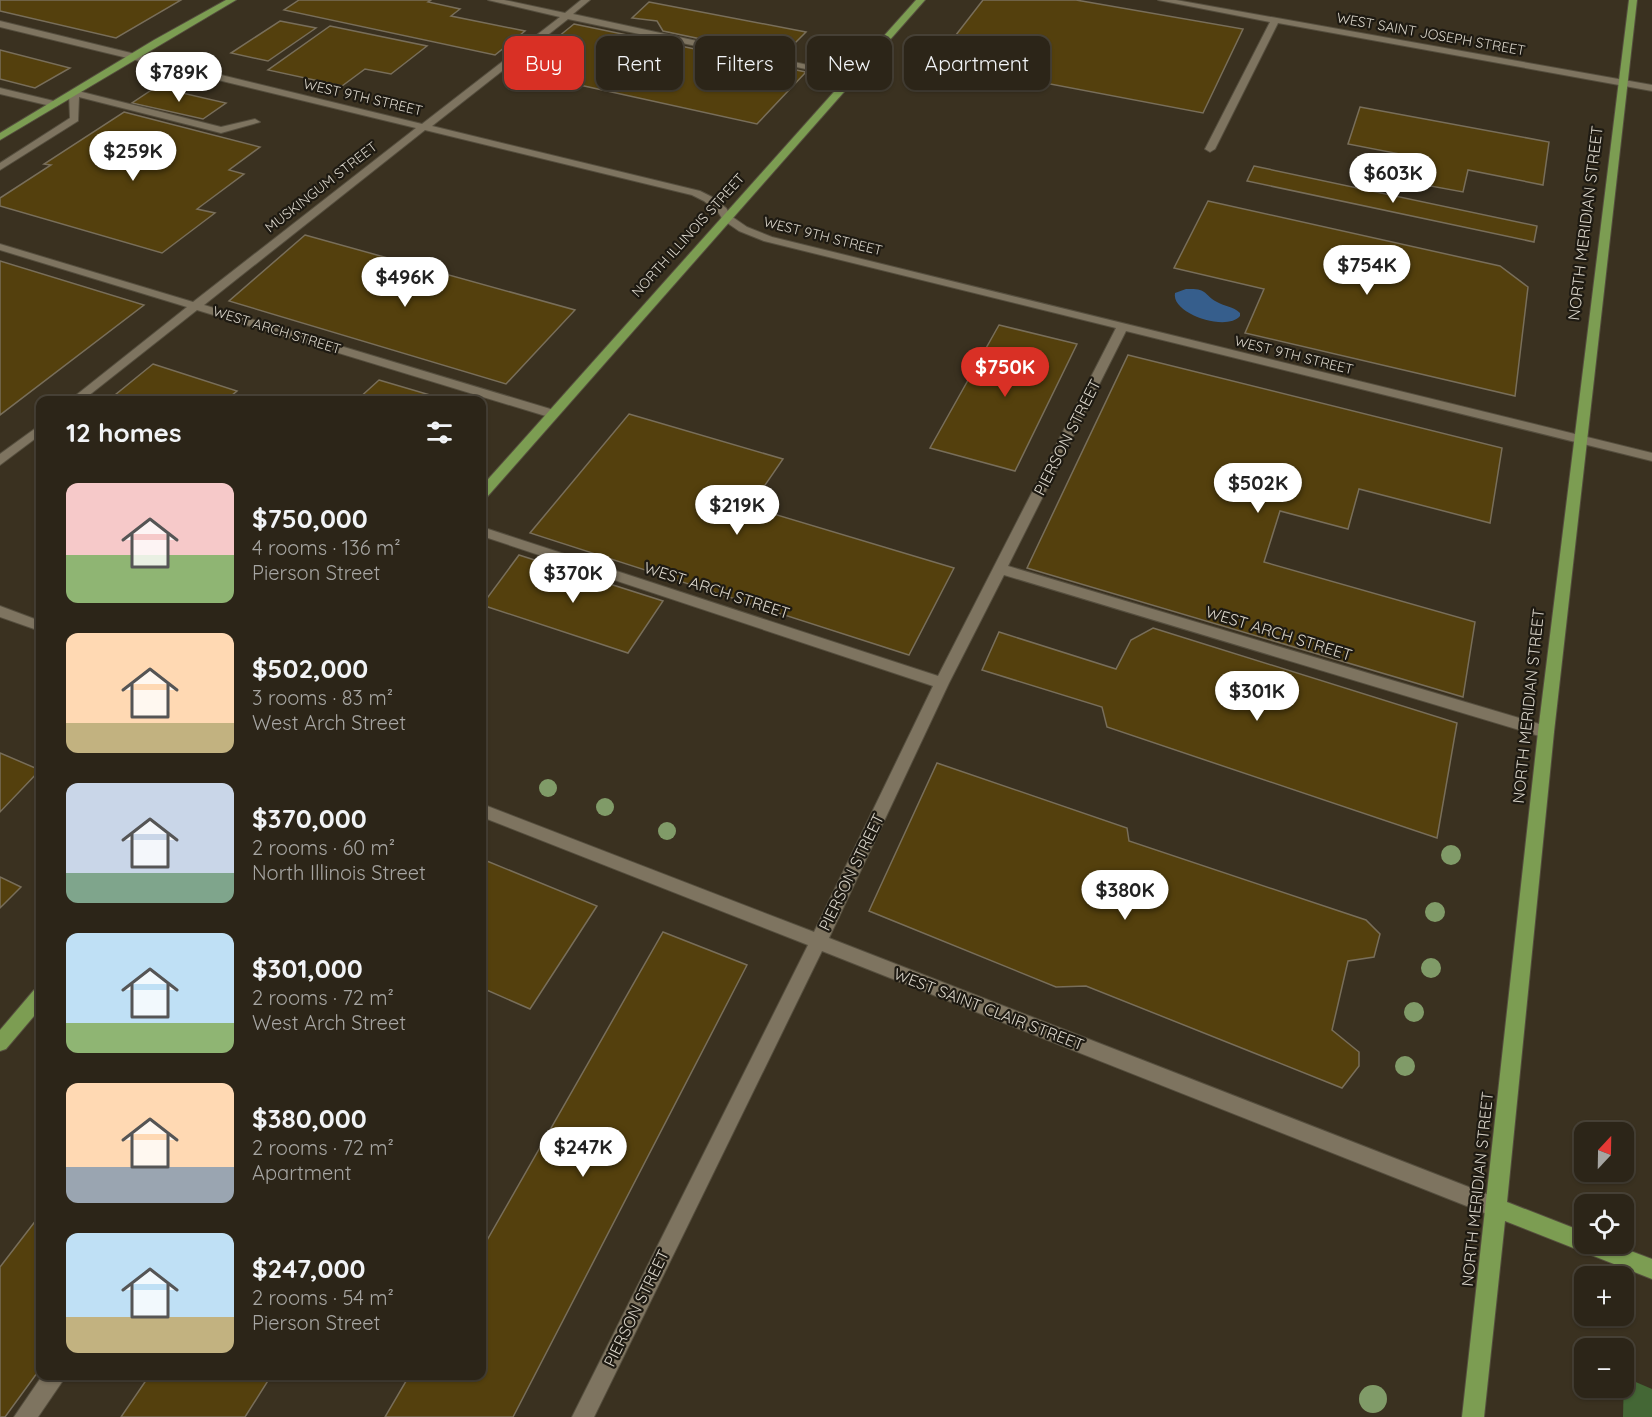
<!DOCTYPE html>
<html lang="en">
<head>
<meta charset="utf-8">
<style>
  body { margin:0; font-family:Quicksand,sans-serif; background:#342d21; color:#f1f3f6; height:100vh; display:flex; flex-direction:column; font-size:22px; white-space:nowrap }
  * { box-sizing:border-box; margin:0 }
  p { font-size:20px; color:#a6a5a2 }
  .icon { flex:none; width:33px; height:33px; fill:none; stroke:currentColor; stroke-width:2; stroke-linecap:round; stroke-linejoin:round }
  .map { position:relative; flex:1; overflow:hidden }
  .details { position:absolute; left:36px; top:396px; width:450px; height:984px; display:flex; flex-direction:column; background:#2c2518; border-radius:12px; box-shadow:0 2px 4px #0004,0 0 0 2px #484237 }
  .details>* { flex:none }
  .guide { position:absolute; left:504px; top:36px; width:570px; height:54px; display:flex; gap:12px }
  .needle { width:39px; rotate:22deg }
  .fabs { position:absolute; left:1574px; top:1122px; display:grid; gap:12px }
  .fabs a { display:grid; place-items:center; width:60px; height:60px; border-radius:12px; background:#2c2518; box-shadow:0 2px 4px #0004,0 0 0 2px #484237; font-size:30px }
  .price { position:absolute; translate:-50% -51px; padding:0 14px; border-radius:21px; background:#fff; color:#222; font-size:20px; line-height:39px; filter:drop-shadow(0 2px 3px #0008) }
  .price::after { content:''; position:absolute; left:50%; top:36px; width:18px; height:14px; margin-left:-9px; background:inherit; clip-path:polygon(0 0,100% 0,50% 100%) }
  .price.active { background:#d93025; color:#fff }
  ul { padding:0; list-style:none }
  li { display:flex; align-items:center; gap:18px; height:150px; padding:0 30px }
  li span { display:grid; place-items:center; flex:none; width:168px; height:120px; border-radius:12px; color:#555 }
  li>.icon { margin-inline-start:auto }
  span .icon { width:72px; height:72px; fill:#fffc; stroke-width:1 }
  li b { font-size:26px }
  h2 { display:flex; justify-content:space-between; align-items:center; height:72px; padding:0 30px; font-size:26px }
  .tag { padding:0 21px; border-radius:12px; background:#2c2518; box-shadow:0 2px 4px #0004,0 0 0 2px #484237; font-size:21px; line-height:54px }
  .tag.active { background:#d93025; color:#fff }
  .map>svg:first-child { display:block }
  .green { fill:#446735 }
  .water { fill:#365e8c }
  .building { fill:#54400d; stroke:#786e5a; stroke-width:1.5 }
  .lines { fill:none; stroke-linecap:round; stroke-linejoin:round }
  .minor-casing { stroke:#554e3e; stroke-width:2 }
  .major-casing { stroke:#554e3e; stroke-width:2 }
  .minor { fill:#7e7460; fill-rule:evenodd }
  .major { fill:#7c9d52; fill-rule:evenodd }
  .tree { fill:#809b68 }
  .labels { text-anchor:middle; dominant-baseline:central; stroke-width:4.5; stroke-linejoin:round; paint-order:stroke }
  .far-street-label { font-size:14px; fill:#dad5ca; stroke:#1e1a12 }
  .street-label { font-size:16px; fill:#dad5ca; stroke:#1e1a12 }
</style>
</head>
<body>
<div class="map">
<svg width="1652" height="1417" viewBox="0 0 1652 1417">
  <rect width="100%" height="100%" fill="#3a3120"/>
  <path class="green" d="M1624 1377 1652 1389V1417H1623Z"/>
  <path class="water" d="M1186 289C1208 288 1203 294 1217 302 1225 307 1233 306 1240 313V316C1227 332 1171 314 1175 293Z"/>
  <g class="building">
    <path d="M0 0H181L116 38 0 11Z"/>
    <path d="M299 0H431L428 2 460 9 451 16 525 31 495 55 284 10Z"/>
    <path d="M983 0H1076L1243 29 1203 113 935 62Z"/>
    <path d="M649 2 806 32 782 56 663 31 657 21 632 18Z"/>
    <path d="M280 21 316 28 268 61 231 53Z"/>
    <path d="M574 24 806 72 757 124 516 71Z"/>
    <path d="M330 26 427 46 391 74 365 69 342 86 268 70Z"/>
    <path d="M0 50 70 68 35 88 0 79Z"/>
    <path d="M156 87 226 103 203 119 132 103Z"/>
    <path d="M1360 107 1549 142 1543 185 1468 170 1463 192 1425 185 1431 160 1348 144Z"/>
    <path d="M124 112 260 147 229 170 244 174 197 209 215 213 162 253 0 206V198L51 165 44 164Z"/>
    <path d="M1254 166 1537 226 1534 242 1247 181Z"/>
    <path d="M1208 201 1500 266 1528 287 1515 396 1245 333 1264 289 1174 268Z"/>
    <path d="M305 235 575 310 506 384 229 301Z"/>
    <path d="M0 261 144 305 0 415Z"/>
    <path d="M999 325 1077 344 1015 471 930 448Z"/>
    <path d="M1128 355 1502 448 1490 523 1359 489 1348 529 1280 511 1264 562 1475 622 1463 697 1027 568Z"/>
    <path d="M153 364 237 391 226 400H131L115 395Z"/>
    <path d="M379 380 447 400H357Z"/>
    <path d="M629 414 783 459 750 507 954 568 909 655 530 533Z"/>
    <path d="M519 555 663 601 628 653 482 605Z"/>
    <path d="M1153 628 1457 723 1437 838 1107 727 1102 707 982 670 999 632 1116 669 1131 640Z"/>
    <path d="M0 753 40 770 0 812Z"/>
    <path d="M937 763 1127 828 1129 841 1366 920 1380 934 1374 957 1348 961 1332 1030 1359 1052V1066L1342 1088 1086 986 1056 987 869 911Z"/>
    <path d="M482 859 597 906 530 1009 482 988Z"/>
    <path d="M0 877 21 887 0 908Z"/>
    <path d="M663 932 747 965 513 1417H385L409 1376H482V1249Z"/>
    <path d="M40 1215V1369L5 1417H0V1267Z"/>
    <path d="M149 1376H271L245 1417H121Z"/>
  </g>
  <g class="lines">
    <g class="minor-casing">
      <g id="minor">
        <path d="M488 0H504L565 13 581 0H590L573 14 858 76 853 79 568 19 432 126 700 191 712 197 726 208 731 216 747 227 772 237 1652 453V461L1126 331 1008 566 1546 726 1551 728 1554 732 1551 736 1546 738 1004 575 949 683 829 938 1497 1198 1504 1201 1507 1208 1504 1215 1497 1218 822 951 594 1417H572L808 945 482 817V804L814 932 933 686 482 536V527L938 676 1116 328 764 241 739 231 723 220 718 212 704 201 692 195 425 130 204 305 557 411V417H549L197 310 83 400H70L187 307 0 250V244L193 302 416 128 0 27V21L422 124 560 17Z"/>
        <path d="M1158 0H1176L1652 85V91L1278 23 1215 149 1210 152 1205 149 1270 22Z"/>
        <path d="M0 88 58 102 60 104 55 107 0 94Z"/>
        <path d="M74 90 221 127 255 119 260 122 221 133 79 97 78 121 0 170V163L70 118 69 93Z"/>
        <path d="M40 425V435L0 465V454Z"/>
        <path d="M0 606 40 621V631L0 617Z"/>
        <path d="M42 1376H66L38 1417H14Z"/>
      </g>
    </g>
    <g class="major-casing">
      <g id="major">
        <path d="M226 0H236L0 140V133L154 40Z"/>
        <path d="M916 0H925L487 497 482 498V486Z"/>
        <path d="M1629 0H1637L1554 732 1507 1202 1584 1232V1244H1612L1652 1259V1279L1505 1221 1484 1417H1462L1538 732Z"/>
        <path d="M40 988V1009L6 1049 0 1051V1030L34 990Z"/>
      </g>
    </g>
    <use href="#minor" class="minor"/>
    <use href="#major" class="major"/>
  </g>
  <g class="tree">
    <circle cx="548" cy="788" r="9"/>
    <circle cx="605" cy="807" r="9"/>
    <circle cx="667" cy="831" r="9"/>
    <circle cx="1451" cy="855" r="10"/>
    <circle cx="1435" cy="912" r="10"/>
    <circle cx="1431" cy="968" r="10"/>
    <circle cx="1414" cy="1012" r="10"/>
    <circle cx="1405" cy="1066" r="10"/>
    <circle cx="1373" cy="1399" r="14"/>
  </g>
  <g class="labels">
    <g class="far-street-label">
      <text transform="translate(1431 34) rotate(10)">WEST SAINT JOSEPH STREET</text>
      <text transform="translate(363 97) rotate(13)">WEST 9TH STREET</text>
      <text transform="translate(321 187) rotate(-38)">MUSKINGUM STREET</text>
      <text transform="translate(688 235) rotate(-48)">NORTH ILLINOIS STREET</text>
      <text transform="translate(823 236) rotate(14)">WEST 9TH STREET</text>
      <text transform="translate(277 330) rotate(17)">WEST ARCH STREET</text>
      <text transform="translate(1294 355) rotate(14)">WEST 9TH STREET</text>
    </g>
    <g class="street-label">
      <text transform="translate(1585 223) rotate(-83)">NORTH MERIDIAN STREET</text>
      <text transform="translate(1067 437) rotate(-63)">PIERSON STREET</text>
      <text transform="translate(717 590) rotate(18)">WEST ARCH STREET</text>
      <text transform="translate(1279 633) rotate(17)">WEST ARCH STREET</text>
      <text transform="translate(1528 706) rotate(-84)">NORTH MERIDIAN STREET</text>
      <text transform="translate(851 872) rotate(-64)">PIERSON STREET</text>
      <text transform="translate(989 1009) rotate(21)">WEST SAINT CLAIR STREET</text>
      <text transform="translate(1477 1189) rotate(-84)">NORTH MERIDIAN STREET</text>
      <text transform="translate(636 1308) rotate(-64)">PIERSON STREET</text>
    </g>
  </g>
</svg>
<div class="fabs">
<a><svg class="needle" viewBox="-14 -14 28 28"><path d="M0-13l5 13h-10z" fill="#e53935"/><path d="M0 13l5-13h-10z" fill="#a6a5a2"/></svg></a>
<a><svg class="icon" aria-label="locate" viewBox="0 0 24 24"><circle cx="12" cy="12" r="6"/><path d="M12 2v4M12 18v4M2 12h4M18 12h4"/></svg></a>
<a>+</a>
<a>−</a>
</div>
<b class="price" style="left:179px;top:103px">$789K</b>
<b class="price" style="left:133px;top:182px">$259K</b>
<b class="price" style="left:1393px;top:204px">$603K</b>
<b class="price" style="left:1367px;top:296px">$754K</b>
<b class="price" style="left:405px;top:308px">$496K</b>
<b class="price active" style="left:1005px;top:398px">$750K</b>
<b class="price" style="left:1258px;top:514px">$502K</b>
<b class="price" style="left:737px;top:536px">$219K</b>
<b class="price" style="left:573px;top:604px">$370K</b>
<b class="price" style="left:1257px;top:722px">$301K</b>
<b class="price" style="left:1125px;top:921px">$380K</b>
<b class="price" style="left:583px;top:1178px">$247K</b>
<div class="guide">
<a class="tag active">Buy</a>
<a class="tag">Rent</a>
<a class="tag">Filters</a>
<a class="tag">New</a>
<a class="tag">Apartment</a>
</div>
<section class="details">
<h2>12 homes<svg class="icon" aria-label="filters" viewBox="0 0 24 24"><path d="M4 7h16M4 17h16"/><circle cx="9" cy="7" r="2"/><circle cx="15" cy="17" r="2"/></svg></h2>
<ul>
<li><span style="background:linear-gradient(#f6c9c9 60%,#8fb573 0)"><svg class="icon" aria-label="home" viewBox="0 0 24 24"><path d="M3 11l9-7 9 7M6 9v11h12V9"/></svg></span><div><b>$750,000</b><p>4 rooms · 136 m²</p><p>Pierson Street</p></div></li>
<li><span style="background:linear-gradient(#ffd9b3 75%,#c2b280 0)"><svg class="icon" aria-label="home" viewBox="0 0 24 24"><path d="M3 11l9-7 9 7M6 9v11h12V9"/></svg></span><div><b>$502,000</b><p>3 rooms · 83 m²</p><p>West Arch Street</p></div></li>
<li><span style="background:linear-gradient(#c9d6e8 75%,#7fa58c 0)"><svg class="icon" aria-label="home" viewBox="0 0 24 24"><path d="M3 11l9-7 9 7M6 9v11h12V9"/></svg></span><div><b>$370,000</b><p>2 rooms · 60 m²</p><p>North Illinois Street</p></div></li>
<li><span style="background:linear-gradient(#bfe0f5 75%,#8fb573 0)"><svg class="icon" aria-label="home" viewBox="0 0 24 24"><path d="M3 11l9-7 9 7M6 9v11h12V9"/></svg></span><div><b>$301,000</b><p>2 rooms · 72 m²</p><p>West Arch Street</p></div></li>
<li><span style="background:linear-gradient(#ffd9b3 70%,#9aa5b1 0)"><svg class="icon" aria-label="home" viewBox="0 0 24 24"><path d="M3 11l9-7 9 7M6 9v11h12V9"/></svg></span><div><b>$380,000</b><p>2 rooms · 72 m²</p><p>Apartment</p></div></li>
<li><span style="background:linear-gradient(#bfe0f5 70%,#c2b280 0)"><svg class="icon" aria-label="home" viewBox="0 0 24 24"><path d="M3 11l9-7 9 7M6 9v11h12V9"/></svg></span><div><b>$247,000</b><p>2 rooms · 54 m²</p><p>Pierson Street</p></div></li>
</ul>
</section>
</div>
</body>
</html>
